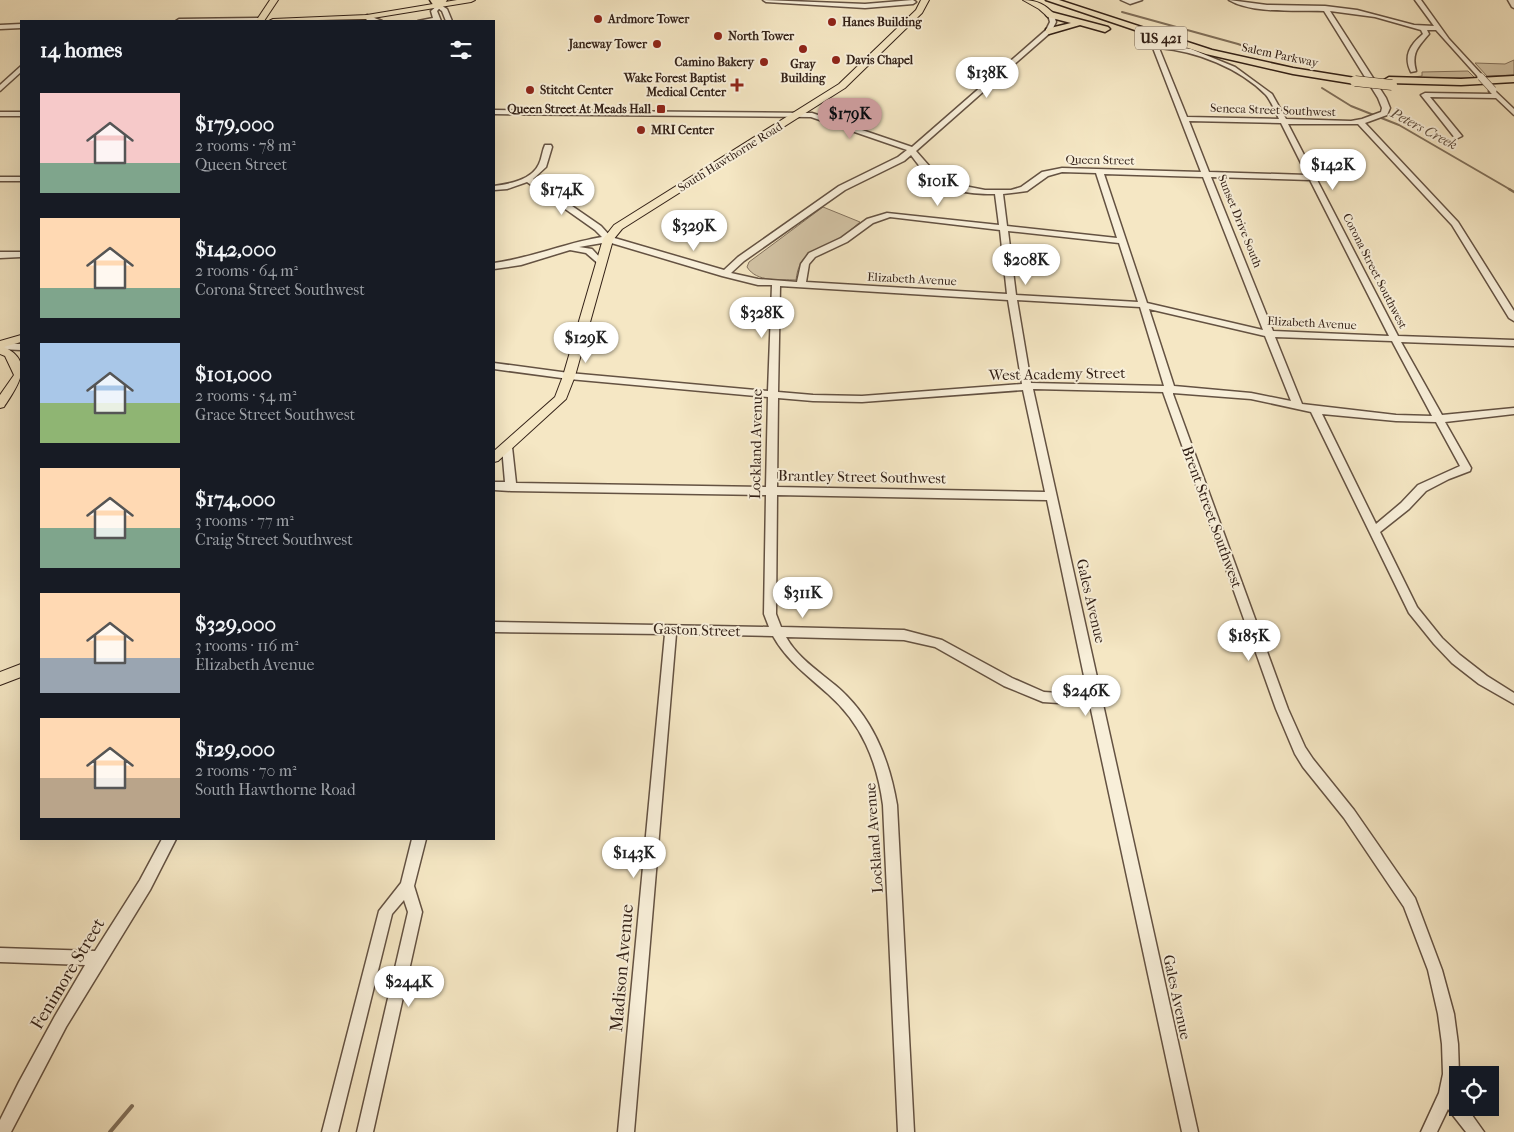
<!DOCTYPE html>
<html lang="en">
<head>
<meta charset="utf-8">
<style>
  body { margin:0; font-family:"IM FELL French Canon",serif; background:#242831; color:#f1f3f6; height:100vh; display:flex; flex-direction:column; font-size:19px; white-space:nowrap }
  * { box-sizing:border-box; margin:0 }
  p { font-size:16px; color:#9ea1a6 }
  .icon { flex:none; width:28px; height:28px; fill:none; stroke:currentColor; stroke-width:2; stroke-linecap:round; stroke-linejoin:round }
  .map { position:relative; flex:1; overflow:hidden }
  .side { position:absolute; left:20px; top:20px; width:475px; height:820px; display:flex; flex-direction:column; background:#171b24; border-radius:0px; box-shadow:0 5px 20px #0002 }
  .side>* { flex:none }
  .tools { position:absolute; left:1449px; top:1066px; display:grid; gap:10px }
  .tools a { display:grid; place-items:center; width:50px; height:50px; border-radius:0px; background:#171b24; box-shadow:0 5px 20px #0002; font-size:25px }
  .price { position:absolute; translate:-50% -42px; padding:0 11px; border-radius:18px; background:#fff; color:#222; font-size:16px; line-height:32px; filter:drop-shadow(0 1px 2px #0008) }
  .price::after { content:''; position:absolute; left:50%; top:30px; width:15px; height:11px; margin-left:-8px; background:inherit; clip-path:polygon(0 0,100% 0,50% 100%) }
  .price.on { background:#c59692; color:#111 }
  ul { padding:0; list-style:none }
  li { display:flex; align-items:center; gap:15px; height:125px; padding:0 20px }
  li span { display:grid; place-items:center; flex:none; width:140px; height:100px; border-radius:0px; color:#555 }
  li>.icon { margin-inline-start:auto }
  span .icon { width:60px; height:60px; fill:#fffc; stroke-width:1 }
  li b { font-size:21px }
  h2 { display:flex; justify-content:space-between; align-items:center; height:60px; padding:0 20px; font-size:21px }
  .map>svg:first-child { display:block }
  .green { fill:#d4c5a7; stroke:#84735f }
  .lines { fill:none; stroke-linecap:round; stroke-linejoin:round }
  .stream-far2 { stroke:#80705b; stroke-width:2 }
  .stream-far1 { stroke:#80705b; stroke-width:2.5 }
  .stream { stroke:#80705b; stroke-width:4 }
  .minor-casing { stroke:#645242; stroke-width:3 }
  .major-casing { stroke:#332117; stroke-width:2 }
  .highway-casing { stroke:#332117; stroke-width:3 }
  .minor { fill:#f8efd9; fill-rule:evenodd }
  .major { fill:#f5e7c4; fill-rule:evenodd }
  .highway { fill:#f5e7c4; fill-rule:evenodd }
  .minor-bridge-casing { stroke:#645242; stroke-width:8; stroke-linecap:butt }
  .highway-bridge-casing { stroke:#332117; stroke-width:11; stroke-linecap:butt }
  .minor-bridge { stroke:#f8efd9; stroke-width:7 }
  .highway-bridge { stroke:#f5e7c4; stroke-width:10 }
  .poi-dot { fill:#8f2418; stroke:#f8efd9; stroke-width:2 }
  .labels { text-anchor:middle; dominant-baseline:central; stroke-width:4; stroke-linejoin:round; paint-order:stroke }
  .far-poi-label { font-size:12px; font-weight:bold; fill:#332117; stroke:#f8efd9; text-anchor:start }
  .far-street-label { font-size:12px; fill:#332117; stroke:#f8efd9 }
  .shield { fill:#f8efd9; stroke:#6e5f51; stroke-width:1 }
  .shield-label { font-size:14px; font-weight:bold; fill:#332117 }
  .far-water-label { font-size:14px; font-style:italic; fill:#604f3f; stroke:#f8efd9 }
  .street-label { font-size:15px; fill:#332117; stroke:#f8efd9 }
  .near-street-label { font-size:18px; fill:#332117; stroke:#f8efd9 }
</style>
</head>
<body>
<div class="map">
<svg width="1514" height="1132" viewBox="0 0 1514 1132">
  <rect width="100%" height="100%" fill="#f5e7c4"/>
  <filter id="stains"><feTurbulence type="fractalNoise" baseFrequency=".004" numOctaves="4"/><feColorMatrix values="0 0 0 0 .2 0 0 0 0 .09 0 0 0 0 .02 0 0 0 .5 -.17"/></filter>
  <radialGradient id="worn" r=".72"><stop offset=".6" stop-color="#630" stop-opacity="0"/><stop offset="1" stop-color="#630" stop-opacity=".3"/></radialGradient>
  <g class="green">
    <path d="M1514 60V75L1487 76 1475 63 1505 64Z"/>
    <path d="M1468 71 1475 78H1404L1422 76V72Z"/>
    <path d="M823 207 860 222C852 229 844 236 835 241 813 252 799 253 796 280 780 279 757 283 747 267L749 262Z"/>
  </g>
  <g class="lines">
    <g class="stream-far2">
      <path d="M1122 12 1238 44 1276 58"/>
      <path d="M1322 88 1351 106 1399 125 1511 190"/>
    </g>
    <path class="stream-far1" d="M1509 189 1514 192"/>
    <path class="stream" d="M110 1132 132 1106"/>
    <g class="minor-casing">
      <g id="minor">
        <path d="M763 0 865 4 913 0 916 2 913 4 865 8 766 2Z"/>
        <path d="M1121 0H1142L1130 4Z"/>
        <path d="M1229 0 1267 5 1325 6 1357 10 1414 25 1434 26 1415 0H1421L1449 39 1484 77 1479 78 1436 30H1427L1429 34C1418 47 1411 53 1416 71L1411 72C1403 56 1410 45 1423 34L1421 30 1375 17 1330 11 1386 98 1390 108 1387 115 1365 123 1458 222 1514 311V321L1509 318 1452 225 1358 124H1288L1398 336 1514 340V346L1401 342 1442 415 1514 408V414L1445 422 1471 468 1470 471 1449 479 1426 491 1409 509 1380 532 1417 607 1442 638 1460 655 1487 676 1514 693V704L1479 684 1452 663 1434 644 1409 613 1311 412 1251 399 1173 393V394L1288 709 1305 747 1313 759 1354 810 1415 898 1442 970 1454 1014 1458 1044 1459 1074 1455 1092 1458 1095V1108H1467L1484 1132H1466L1448 1109 1437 1132H1421L1439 1093 1443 1074 1442 1044 1438 1014 1428 970 1404 907 1344 818 1303 767 1295 754 1276 709 1163 392 1034 389H1033L1198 1132H1182L1090 705 1043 702 1004 686 935 647 904 640 786 637C797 657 817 670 835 685 872 716 889 758 897 805L914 1132H898L883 805C877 761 862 724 828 694 808 676 787 661 773 636L676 634 634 1132H618L665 634 494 632V622L769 627 764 614 766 495 511 491 494 490V482H505L502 447 507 443 512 447 516 483 766 487 768 397 569 379 494 369V363L569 373 768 391 772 285H758L722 276 608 242 579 247 592 249 605 263 601 266 586 253 570 250 521 265 494 269V263C531 258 565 243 602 237L595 230 527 182 507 189 494 190V186C509 184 532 180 539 164 542 158 542 151 545 145H551L552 147 546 167 533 179 601 226 611 237 724 270 738 257 839 186 898 157 907 150 811 117 494 114V110L812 113 912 147 1046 30 1050 22 1048 15 1051 13 1054 15 1056 22 1051 32 916 151 938 176 954 184 985 190H1011L1021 187 1042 172 1062 168 1201 172 1153 48 1158 44 1191 49 1235 67 1272 94 1286 119 1351 121 1362 119 1381 112 1382 108 1378 98 1324 11C1297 10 1252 14 1229 0ZM1159 48C1196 51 1240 68 1266 95 1271 101 1275 111 1279 119L1187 117ZM1189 121 1281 123 1307 175 1209 172ZM911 155C917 163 924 172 931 179 946 192 976 194 995 194L999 225 887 213 867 219 841 238 809 253 801 264 797 282 758 279 731 273 744 261 845 190 904 161ZM1062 172 1096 173 1117 238 1007 226 1003 194 1027 191 1048 176ZM1104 174 1203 177 1263 330 1147 303ZM1211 177 1310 180 1389 336 1273 331ZM890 217 1000 230 1007 294 806 282 809 264 815 257 847 242 873 223ZM1008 231 1119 243 1138 302 1016 295ZM780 286 1008 300 1022 384 862 396 813 395 778 392ZM1017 300 1140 307 1164 386 1031 383ZM1149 309 1265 336 1291 401 1251 393 1174 386ZM1275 337 1392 341 1432 416 1396 415 1302 404ZM1023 390 1045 492 777 487 778 398 813 401 862 402ZM1322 414 1396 421 1436 422 1460 466 1418 485 1401 503 1376 524ZM777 495 1047 500 1088 695 1044 692 1012 678 942 640 904 630 781 627 776 614Z"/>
        <path d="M1508 0H1514V8L1512 7Z"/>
        <path d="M439 4 447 9 452 21H446L442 11 439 9 437 11 441 21H418L433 18 431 11Z"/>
        <path d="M367 15 382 21H368L364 17Z"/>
        <path d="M261 18 263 19V21H176L179 19Z"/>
        <path d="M21 24V28L0 29V25Z"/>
        <path d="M21 66V72L0 91V85Z"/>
        <path d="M1493 89 1514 109V115L1496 98 1430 97 1462 136 1458 138H1455L1421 95 1425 93 1492 94 1489 91Z"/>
        <rect x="0" y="112" width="21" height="4"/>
        <rect x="0" y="177" width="21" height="4"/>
        <path d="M0 252H21V257L0 258Z"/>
        <path d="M0 343 21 344V350L0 349Z"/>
        <path d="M162 839H176L150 890 66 1027 11 1132H0V1120L19 1082 55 1016 85 965 0 962V948L95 951 140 880Z"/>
        <path d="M412 839H426L414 886 422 912 373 1132H357L408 912 404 900 392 914 338 1132H322L379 911 401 883Z"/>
      </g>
    </g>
    <g class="major-casing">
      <g id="major">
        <path d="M270 0H278L264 21H256Z"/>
        <path d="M457 0H475L471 2 367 19 269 21 273 19 367 15Z"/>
        <path d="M921 0H929L922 13 845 88 622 229 613 240 575 376 566 399 498 461 494 462V451L555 397 563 376 603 239 614 225 839 84 916 10Z"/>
        <path d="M1023 0C1037 0 1046 5 1055 15L1048 17 1039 9Z"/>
        <path d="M21 335V342L4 347C36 362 17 387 4 407L0 408V395L14 375 5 356 0 354V341Z"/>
        <path d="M21 664V677L0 685V672Z"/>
      </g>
    </g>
    <g class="highway-casing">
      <g id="highway">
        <path d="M430 0H447L442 8C436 10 433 5 430 0Z"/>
        <path d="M1046 0H1059L1212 50 1293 68 1355 78 1360 81 1355 84 1293 74 1206 54Z"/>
        <path d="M1051 12 1108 27 1110 29 1105 32 1080 25 1049 34 1046 33V29L1071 23 1048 17 1046 15Z"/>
        <path d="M1514 76V82L1461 85 1389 83 1384 80 1389 77 1461 79Z"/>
      </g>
    </g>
    <use href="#minor" class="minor"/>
    <use href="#major" class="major"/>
    <use href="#highway" class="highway"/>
    <g class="minor-bridge-casing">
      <path id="minor-bridge" d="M1481 77 1493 90"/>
    </g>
    <g class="highway-bridge-casing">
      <path id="highway-bridge" d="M1355 81 1392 85"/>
    </g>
    <use href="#minor-bridge" class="minor-bridge"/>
    <use href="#highway-bridge" class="highway-bridge"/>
  </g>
  <g class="poi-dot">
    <circle cx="598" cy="19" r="5"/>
    <circle cx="832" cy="22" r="5"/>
    <circle cx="718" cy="36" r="5"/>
    <circle cx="657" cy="44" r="5"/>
    <circle cx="803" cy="49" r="5"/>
    <circle cx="836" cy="60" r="5"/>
    <circle cx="764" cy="62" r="5"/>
    <path d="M734.5 77.5h5v5h5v5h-5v5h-5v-5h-5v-5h5z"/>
    <circle cx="530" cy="90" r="5"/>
    <rect x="656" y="104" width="10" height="10" rx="2.5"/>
    <circle cx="641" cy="130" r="5"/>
  </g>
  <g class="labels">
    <g class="far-poi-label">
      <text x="608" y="19">Ardmore Tower</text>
      <text x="842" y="22">Hanes Building</text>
      <text x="728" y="36">North Tower</text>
      <text x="647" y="44" text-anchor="end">Janeway Tower</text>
      <text x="846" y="60">Davis Chapel</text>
      <text x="754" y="62" text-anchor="end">Camino Bakery</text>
      <text x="803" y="64" text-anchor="middle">Gray<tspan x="803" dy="14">Building</tspan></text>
      <text x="726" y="78" text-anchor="end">Wake Forest Baptist<tspan x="726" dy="14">Medical Center</tspan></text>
      <text x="540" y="90">Stitcht Center</text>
      <text x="651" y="109" text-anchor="end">Queen Street At Meads Hall</text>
      <text x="651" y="130">MRI Center</text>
    </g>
    <g class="far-street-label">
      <text transform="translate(1280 55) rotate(12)">Salem Parkway</text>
      <text transform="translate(1273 110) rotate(2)">Seneca Street Southwest</text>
      <text transform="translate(730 157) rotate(-32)">South Hawthorne Road</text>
      <text transform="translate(1100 160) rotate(1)">Queen Street</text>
      <text transform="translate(1240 221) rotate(68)">Sunset Drive South</text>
      <text transform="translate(1375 271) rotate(63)">Corona Street Southwest</text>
      <text transform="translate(912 279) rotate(3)">Elizabeth Avenue</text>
      <text transform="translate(1312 323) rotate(3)">Elizabeth Avenue</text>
    </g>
    <rect class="shield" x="1135" y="26.5" width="52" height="23" rx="4"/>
    <g class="shield-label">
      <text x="1161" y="38">US 421</text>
    </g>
    <g class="far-water-label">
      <text transform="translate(1424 129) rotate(28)">Peters Creek</text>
    </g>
    <g class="street-label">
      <text transform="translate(1057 374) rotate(-1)">West Academy Street</text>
      <text transform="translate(756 444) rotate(-89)">Lockland Avenue</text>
      <text transform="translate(862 477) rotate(1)">Brantley Street Southwest</text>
      <text transform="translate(1212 517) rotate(70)">Brent Street Southwest</text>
      <text transform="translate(1091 601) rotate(77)">Gales Avenue</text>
      <text transform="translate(697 630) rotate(2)">Gaston Street</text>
      <text transform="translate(874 838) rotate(-94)">Lockland Avenue</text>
      <text transform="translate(1177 997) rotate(78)">Gales Avenue</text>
    </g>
    <g class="near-street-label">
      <text transform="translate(622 968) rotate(-85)">Madison Avenue</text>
      <text transform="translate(68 974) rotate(-59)">Fenimore Street</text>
    </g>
  </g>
  <rect width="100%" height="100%" filter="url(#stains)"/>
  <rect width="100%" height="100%" fill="url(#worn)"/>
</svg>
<div class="tools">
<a><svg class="icon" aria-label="locate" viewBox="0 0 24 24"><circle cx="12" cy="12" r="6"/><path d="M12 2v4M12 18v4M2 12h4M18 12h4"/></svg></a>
</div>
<b class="price" style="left:987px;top:99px">$138K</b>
<b class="price on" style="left:850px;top:140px">$179K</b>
<b class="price" style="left:1333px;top:191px">$142K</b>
<b class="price" style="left:938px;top:207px">$101K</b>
<b class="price" style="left:562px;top:216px">$174K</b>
<b class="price" style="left:694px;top:252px">$329K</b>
<b class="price" style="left:1026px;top:286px">$208K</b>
<b class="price" style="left:762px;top:339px">$328K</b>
<b class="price" style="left:586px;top:364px">$129K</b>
<b class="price" style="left:803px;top:619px">$311K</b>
<b class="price" style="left:1249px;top:662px">$185K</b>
<b class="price" style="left:1086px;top:717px">$246K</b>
<b class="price" style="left:634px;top:879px">$143K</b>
<b class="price" style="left:409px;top:1008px">$244K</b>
<section class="side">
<h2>14 homes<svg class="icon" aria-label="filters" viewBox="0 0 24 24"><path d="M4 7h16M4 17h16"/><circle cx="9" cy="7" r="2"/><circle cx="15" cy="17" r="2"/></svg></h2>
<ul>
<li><span style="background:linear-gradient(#f6c9c9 70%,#7fa58c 0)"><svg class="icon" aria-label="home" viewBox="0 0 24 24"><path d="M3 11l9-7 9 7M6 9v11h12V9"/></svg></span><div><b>$179,000</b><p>2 rooms · 78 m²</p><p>Queen Street</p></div></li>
<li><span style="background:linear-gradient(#ffd9b3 70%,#7fa58c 0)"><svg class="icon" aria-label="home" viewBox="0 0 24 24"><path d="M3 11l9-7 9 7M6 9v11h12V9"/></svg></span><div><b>$142,000</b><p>2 rooms · 64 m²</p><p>Corona Street Southwest</p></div></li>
<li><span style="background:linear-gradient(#a9c7e8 60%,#8fb573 0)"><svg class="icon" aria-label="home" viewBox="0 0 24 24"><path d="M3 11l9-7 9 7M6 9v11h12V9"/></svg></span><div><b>$101,000</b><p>2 rooms · 54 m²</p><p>Grace Street Southwest</p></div></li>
<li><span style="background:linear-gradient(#ffd9b3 60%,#7fa58c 0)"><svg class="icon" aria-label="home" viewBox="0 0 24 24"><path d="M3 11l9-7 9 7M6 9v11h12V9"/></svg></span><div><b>$174,000</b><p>3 rooms · 77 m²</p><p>Craig Street Southwest</p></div></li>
<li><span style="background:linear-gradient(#ffd9b3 65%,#9aa5b1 0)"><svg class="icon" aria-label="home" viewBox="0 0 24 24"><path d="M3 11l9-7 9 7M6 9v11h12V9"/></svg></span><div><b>$329,000</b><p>3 rooms · 116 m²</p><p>Elizabeth Avenue</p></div></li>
<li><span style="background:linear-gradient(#ffd9b3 60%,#b9a48a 0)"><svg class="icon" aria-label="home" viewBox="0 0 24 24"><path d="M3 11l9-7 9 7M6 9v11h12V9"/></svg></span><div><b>$129,000</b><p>2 rooms · 70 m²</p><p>South Hawthorne Road</p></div></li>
</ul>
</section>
</div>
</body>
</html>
